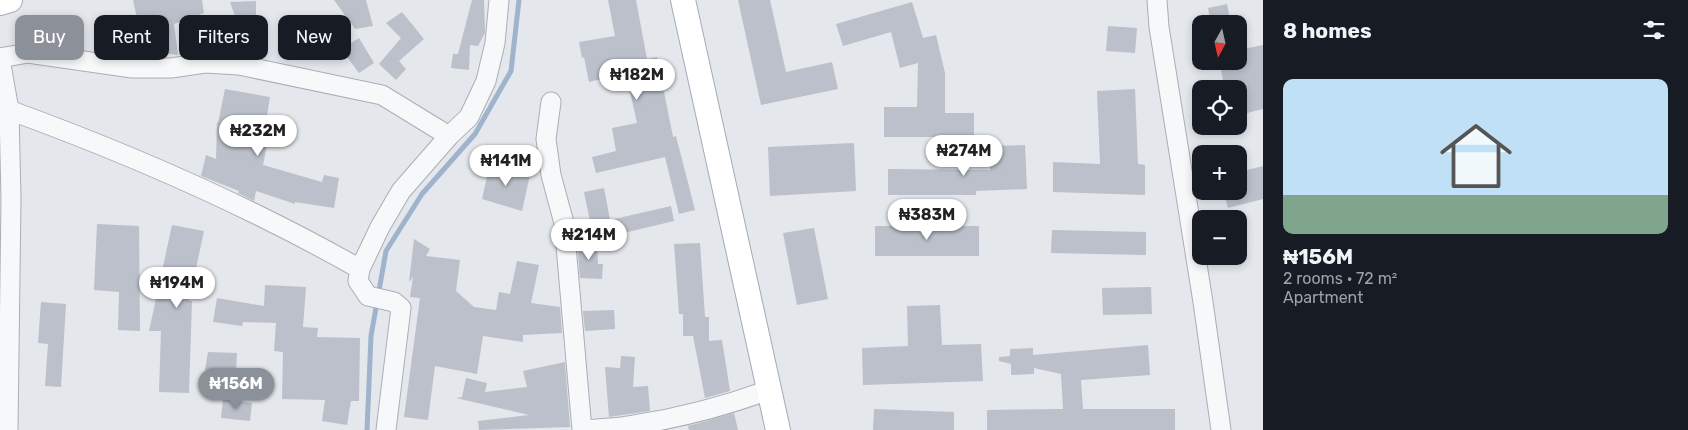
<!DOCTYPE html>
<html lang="en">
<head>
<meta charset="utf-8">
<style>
  body { margin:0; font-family:Rubik,sans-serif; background:#242831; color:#f1f3f6; height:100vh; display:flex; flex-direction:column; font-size:19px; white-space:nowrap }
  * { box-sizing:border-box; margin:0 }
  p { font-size:16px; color:#9ea1a6 }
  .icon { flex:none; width:28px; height:28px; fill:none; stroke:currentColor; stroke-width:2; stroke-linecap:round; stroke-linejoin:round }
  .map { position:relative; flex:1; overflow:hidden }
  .panel { display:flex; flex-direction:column; background:#171b24; width:425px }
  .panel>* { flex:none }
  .top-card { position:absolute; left:15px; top:15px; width:475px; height:45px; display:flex; gap:10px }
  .needle { width:32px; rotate:188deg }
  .tools { position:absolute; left:1192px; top:15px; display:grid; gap:10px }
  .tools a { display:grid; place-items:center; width:55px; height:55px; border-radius:10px; background:#171b24; box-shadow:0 2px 8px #0003; font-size:25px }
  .price { position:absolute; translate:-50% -42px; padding:0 11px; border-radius:18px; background:#fff; color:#222; font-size:16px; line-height:32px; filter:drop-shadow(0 1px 2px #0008) }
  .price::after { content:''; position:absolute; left:50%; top:30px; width:15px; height:11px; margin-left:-8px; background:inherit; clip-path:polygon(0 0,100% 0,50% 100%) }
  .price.on { background:#8c9099; color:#fff }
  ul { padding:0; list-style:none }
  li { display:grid; align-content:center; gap:10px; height:265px; padding:0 20px }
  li+li { border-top:1px solid #363941 }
  li span { display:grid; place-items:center; height:155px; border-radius:10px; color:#555 }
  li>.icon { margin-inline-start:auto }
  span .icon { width:90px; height:90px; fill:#fffc; stroke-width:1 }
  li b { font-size:21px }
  h2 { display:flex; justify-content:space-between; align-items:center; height:60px; padding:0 20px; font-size:21px }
  .pill { padding:0 18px; border-radius:10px; background:#171b24; box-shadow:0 2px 8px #0003; font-size:18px; line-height:45px }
  .pill.on { background:#8c9099; color:#fff }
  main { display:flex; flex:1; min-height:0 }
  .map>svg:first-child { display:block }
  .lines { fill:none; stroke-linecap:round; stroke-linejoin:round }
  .stream { stroke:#9fb4cc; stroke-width:5 }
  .building { fill:#bbc0ca }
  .minor-casing { stroke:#a9aeb7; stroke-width:21 }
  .major-casing { stroke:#a3abb8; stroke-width:26 }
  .minor { stroke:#f7f8fa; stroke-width:19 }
  .major { stroke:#fff; stroke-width:24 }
</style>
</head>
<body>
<main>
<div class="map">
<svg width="1263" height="430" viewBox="0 0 1263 430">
  <rect width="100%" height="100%" fill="#e4e7ec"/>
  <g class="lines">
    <path class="stream" d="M367 430 371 336 386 251 422 194 475 134 511 71 519 0"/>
  </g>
  <g class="building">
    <path d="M133 0H202L204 13 174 24 178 55 149 51 147 34 141 36Z"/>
    <path d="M334 0H366L373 26 355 29Z"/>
    <path d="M472 0H484L485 33 478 46 470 45 469 70 451 68 453 54H458Z"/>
    <path d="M608 0H636L647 59 657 57 673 137 676 136 695 210 679 214 665 157 596 173 592 157 616 151 612 128 637 123 626 73 589 82 584 57 582 58 579 42 615 36Z"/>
    <path d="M738 0H770L786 72 832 62 838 89 761 105Z"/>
    <path d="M256 1V17L236 19 230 2Z"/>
    <path d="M912 2 923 38 936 35 945 73V113H974V137H884V107H917L918 63 900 68 891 32 843 46 836 24Z"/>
    <path d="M1227 4 1231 24H1211L1208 8Z"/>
    <path d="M402 12 424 39 399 61 406 69 396 80 379 64 401 38 386 23Z"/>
    <path d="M1108 26 1137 28 1135 53 1106 51Z"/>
    <path d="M359 38 374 63 359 73 341 49Z"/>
    <path d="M1263 45V109L1239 115V89H1225L1219 61H1239V50Z"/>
    <path d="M225 89 270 97 264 134 269 135 263 165 322 182 324 175 339 178 334 208 295 202V204L256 191 254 201 238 193 239 191 201 176 206 155 216 159 217 122 218 123Z"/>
    <path d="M1135 89 1138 164 1145 165V195L1053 192V162L1100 164 1097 91Z"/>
    <path d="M854 143 856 191 770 196 768 147Z"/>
    <path d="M1025 145 1027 189 976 191V195H888V169L990 170V165L995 164 994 146Z"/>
    <path d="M490 164 530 175 522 211 482 199Z"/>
    <path d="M1263 166V199L1228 208 1223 191H1239V172Z"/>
    <path d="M604 188 610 220 671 206 674 221 594 240 584 192Z"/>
    <path d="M97 224 139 226 140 331 118 330 119 292 94 290Z"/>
    <path d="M172 225 204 231 189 301H192L189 393 159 392 161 331H149Z"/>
    <rect x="875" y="226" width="104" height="30"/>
    <path d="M814 228 828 299 797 305 783 233Z"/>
    <path d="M1052 230 1146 232V255L1051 253Z"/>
    <path d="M414 239 430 249 426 256 460 260 456 291 474 307 496 310 499 292 510 294 517 261 539 265 531 303 560 307 562 333 523 335V342L483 336 477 374 435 366 428 420 404 417 420 298 410 297 413 277 409 282Z"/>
    <path d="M597 242 598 264H603L602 279 580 278 577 243Z"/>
    <path d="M700 243 705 317H709V341L722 340 730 391 705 398 693 336H683V314H679L674 244Z"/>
    <path d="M265 285 306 287 303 327 318 328 317 337 360 338 359 401H351L347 425 322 421 325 400 282 399 283 352 274 351 276 323 243 322 242 326 213 322 217 298 264 306Z"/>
    <path d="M1151 287 1152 314 1103 315 1102 288Z"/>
    <path d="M41 302 66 304 61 387 45 386 48 344 38 343Z"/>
    <path d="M940 305 942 345 981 344 983 381 863 385 862 348 908 346 907 306Z"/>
    <path d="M614 310 615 329 585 331 583 311Z"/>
    <path d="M1148 345 1150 375 1081 380 1083 409H1175V430H987V410L1063 409 1061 374 1034 368V374L1011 375V364L999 361V357L1010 356V349L1033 348V355Z"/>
    <path d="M208 352 237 353 236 372 205 370Z"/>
    <path d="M621 356 635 357 633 387 648 386 650 411 609 417 605 367 620 368Z"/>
    <path d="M565 362 570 427 479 430 478 421 529 415 456 398 462 397 466 378 487 383 485 392 527 387 523 371Z"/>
    <path d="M223 399 252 403 250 421 221 418Z"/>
    <path d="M874 409 954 412V430H873Z"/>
    <path d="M734 413 738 430H689L688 426Z"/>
  </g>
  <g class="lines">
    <g class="minor-casing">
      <g id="minor">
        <path d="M1157 0 1159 27 1203 302 1221 430"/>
        <path d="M0 58 28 53 132 68H171L205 63 239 65 382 95 449 136"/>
        <path d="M0 59 9 110 11 199 8 430"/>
        <path d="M551 102 546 139 551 175 564 223 582 430"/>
        <path d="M9 110C130 154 247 205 360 269L380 227 401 191 449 136 469 117 486 81 495 43 499 0"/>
        <path d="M360 269 358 281 368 296 394 302 401 308 386 430"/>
        <path d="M587 430C603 428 618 428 634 425 679 418 725 406 769 390"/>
      </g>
    </g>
    <g class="major-casing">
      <g id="major">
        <path d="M683 0 778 430"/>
        <path d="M0 3 10 0"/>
      </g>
    </g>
    <use href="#minor" class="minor"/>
    <use href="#major" class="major"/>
  </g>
</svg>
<div class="tools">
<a><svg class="needle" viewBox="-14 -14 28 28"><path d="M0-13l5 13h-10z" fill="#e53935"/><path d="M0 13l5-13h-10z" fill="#9ea1a6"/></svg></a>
<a><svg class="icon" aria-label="locate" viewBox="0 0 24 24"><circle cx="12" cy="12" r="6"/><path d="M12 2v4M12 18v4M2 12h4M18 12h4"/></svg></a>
<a>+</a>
<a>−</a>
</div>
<b class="price" style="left:637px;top:101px">₦182M</b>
<b class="price" style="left:258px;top:157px">₦232M</b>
<b class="price" style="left:964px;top:177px">₦274M</b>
<b class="price" style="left:506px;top:187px">₦141M</b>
<b class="price" style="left:927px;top:241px">₦383M</b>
<b class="price" style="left:589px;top:261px">₦214M</b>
<b class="price" style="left:177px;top:309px">₦194M</b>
<b class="price on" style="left:236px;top:410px">₦156M</b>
<div class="top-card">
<a class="pill on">Buy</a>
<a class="pill">Rent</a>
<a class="pill">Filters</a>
<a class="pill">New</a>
</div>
</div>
<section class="panel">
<h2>8 homes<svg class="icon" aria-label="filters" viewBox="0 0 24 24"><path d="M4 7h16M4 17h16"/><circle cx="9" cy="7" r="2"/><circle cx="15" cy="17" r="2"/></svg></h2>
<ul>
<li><span style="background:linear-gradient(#bfe0f5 75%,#7fa58c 0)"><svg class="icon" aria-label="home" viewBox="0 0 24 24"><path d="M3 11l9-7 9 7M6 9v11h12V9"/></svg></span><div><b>₦156M</b><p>2 rooms · 72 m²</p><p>Apartment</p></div></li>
</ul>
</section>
</main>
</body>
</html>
